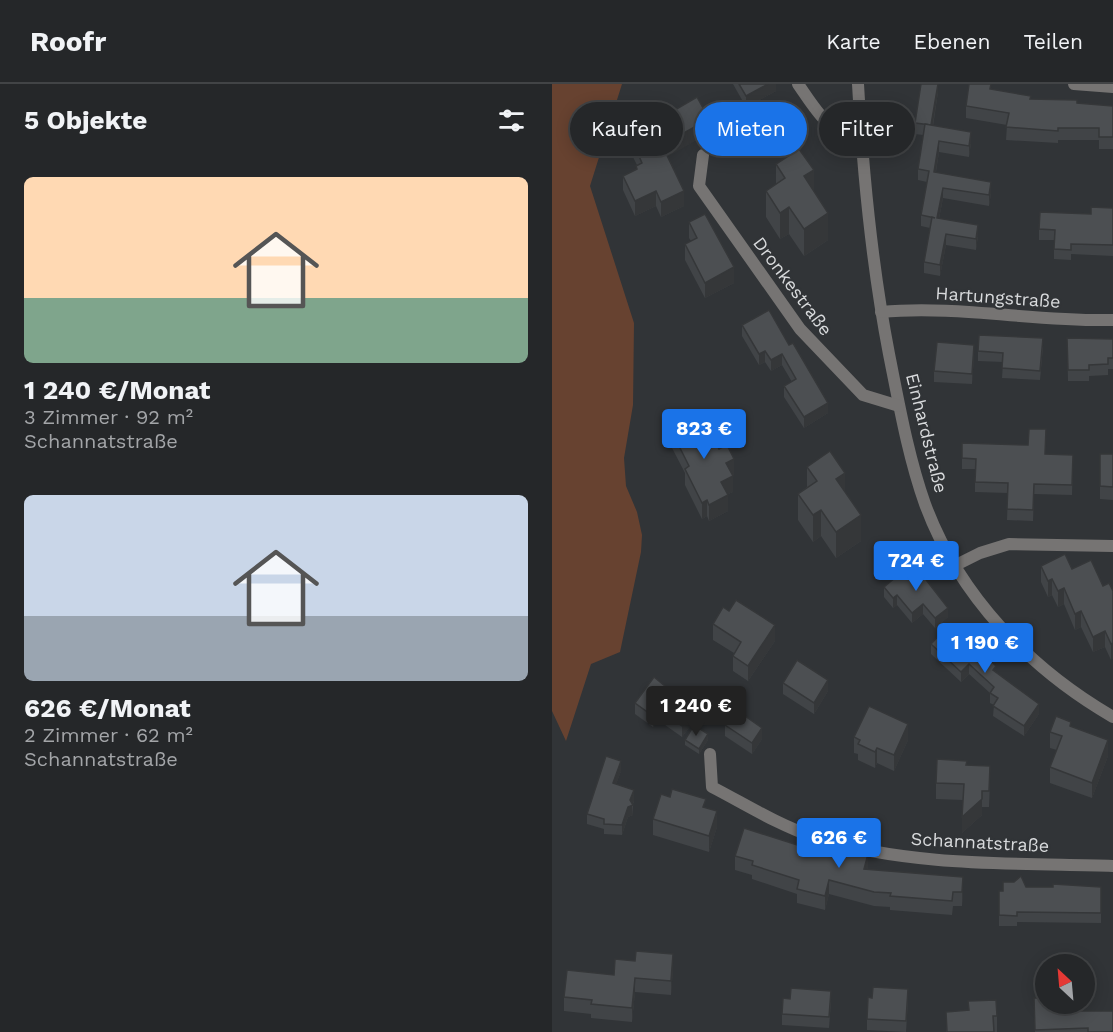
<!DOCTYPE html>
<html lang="de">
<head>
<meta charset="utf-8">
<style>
  body { margin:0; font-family:"Work Sans",sans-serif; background:#313335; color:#f1f3f6; height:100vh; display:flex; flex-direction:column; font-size:22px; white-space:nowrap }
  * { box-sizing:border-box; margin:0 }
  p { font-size:20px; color:#a3a5a8 }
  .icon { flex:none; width:33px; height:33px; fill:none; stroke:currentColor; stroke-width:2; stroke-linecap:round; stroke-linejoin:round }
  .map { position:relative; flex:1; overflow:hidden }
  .side { display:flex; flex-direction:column; background:#252729; width:552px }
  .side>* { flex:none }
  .banner { position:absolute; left:18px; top:18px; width:453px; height:54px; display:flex; gap:12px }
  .needle { width:39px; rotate:334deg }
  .fabs { position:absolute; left:483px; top:870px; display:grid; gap:12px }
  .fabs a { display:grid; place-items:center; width:60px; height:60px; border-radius:50%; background:#252729; box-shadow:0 3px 15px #0003,0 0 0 2px #424446; font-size:30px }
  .price { position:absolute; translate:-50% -51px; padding:0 14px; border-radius:6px; background:#1a73e8; color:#fff; font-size:20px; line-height:39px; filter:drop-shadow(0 2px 3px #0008) }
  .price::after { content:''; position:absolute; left:50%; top:36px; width:18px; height:14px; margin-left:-9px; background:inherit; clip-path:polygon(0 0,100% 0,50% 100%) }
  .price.active { background:#222; color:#fff }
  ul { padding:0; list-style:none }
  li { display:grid; align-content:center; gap:12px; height:318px; padding:0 24px }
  li span { display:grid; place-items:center; height:186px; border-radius:9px; color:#555 }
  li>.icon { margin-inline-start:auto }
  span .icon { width:108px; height:108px; fill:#fffc; stroke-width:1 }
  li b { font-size:26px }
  h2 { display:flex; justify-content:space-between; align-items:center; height:72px; padding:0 24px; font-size:26px }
  .tag { padding:0 21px; border-radius:27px; background:#252729; box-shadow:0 3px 15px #0003,0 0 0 2px #424446; font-size:21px; line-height:54px }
  .tag.active { background:#1a73e8; color:#fff }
  header { display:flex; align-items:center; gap:36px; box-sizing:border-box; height:84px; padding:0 30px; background:#252729; border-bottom:2px solid #424446 }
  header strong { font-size:28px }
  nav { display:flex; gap:33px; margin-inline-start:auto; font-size:21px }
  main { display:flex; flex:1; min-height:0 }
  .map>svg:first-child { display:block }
  .green { fill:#674230 }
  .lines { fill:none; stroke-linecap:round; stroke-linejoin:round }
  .minor { stroke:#767473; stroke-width:12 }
  .wall { fill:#414447 }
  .shaded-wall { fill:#353739 }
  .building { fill:#4c4f52; stroke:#353739; stroke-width:1.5 }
  .labels { text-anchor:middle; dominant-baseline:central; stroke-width:4.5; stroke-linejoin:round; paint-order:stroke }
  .street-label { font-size:18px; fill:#d8dadc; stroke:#313437 }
</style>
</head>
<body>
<header>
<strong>Roofr</strong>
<nav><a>Karte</a><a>Ebenen</a><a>Teilen</a></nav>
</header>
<main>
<section class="side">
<h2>5 Objekte<svg class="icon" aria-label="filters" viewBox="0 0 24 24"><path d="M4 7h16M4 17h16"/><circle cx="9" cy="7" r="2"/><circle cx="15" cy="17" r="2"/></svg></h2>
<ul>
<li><span style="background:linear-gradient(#ffd9b3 65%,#7fa58c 0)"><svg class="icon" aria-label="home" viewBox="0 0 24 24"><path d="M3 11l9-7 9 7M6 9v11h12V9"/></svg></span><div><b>1 240 €/Monat</b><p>3 Zimmer · 92 m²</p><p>Schannatstraße</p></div></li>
<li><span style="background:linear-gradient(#c9d6e8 65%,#9aa5b1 0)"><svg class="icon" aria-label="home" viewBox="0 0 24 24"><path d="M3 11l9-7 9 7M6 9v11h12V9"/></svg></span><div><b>626 €/Monat</b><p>2 Zimmer · 62 m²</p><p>Schannatstraße</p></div></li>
</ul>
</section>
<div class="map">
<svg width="561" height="948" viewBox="0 0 561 948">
  <rect width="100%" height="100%" fill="#313437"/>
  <path class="green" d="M0 0H70L38 102 82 239 81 321 72 374 74 402 85 428 90 451 89 468 68 568 39 580 14 657 0 627Z"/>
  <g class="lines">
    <g class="minor">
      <path d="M246 0C268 32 273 44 311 58"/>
      <path d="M306 0C311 90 320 182 337 270 347 320 356 372 373 420 407 512 478 585 561 633"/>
      <path d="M522 0 561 3"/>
      <path d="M151 71 147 102 248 245 311 311 347 322"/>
      <path d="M329 228C406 221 484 238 561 236"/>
      <path d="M404 481 428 469 457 460 561 462"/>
      <path d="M158 670 160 703C193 720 226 741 262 753 357 783 463 779 561 782"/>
    </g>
  </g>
  <g class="wall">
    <path d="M181 0H224V7L194 23Z"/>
    <path d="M386 0V8L381 42 419 59 417 73 387 68 384 88 439 109 437 122 391 114 387 135 426 152 424 166 394 161 388 192 372 189V178L378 144 369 142V131L375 98 366 96V85L371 51 363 50V39Z"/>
    <path d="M439 0V5L479 15 561 22V65H547V56H506V59L454 56 455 41 414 34V22Z"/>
    <path d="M121 27 157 49 115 72 132 122 109 133 104 122 83 132 71 106V92L84 86 85 81 77 65V50L121 29Z"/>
    <path d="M224 80 262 107 276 156 252 172 237 150 228 155 214 133V107L224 101Z"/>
    <path d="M561 124V172L519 170V176L502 175V156H487V145Z"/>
    <path d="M137 138 182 199 153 214 133 176V160L139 157 137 154Z"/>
    <path d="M217 226 276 329 252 344 232 313V302L240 298 230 281 219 287 213 278 207 281 190 252V241Z"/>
    <path d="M515 254 561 255V285H556V291L537 292V297H516Z"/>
    <path d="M491 263 488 296 450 294 451 278 426 277V267Z"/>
    <path d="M422 272 420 300 382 298V287Z"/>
    <path d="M141 341 167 365 182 391H181V408L176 410V427L157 437 155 432 150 435 133 401V389L119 362V346Z"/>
    <path d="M410 359 494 370 521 371 520 411 482 410 481 437 455 436 456 409 423 408V385H410Z"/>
    <path d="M548 370H561V416L548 415Z"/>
    <path d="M255 383 293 408 309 457 284 474 269 452 261 458 246 436V410L255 403Z"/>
    <path d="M361 479 396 533 383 544 371 530 360 539 345 521 341 524 332 513V503Z"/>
    <path d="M489 482 520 485 561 507 559 576 553 563 541 568 529 543 523 546 512 520 506 523 500 511 496 513 489 498Z"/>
    <path d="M161 540 223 557 196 597 181 587V572L182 569 161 556Z"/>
    <path d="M379 560 444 588 487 630 472 652 441 632 442 621 438 619V609L417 590 409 598 379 570Z"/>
    <path d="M102 593 142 637 130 653 106 636 101 643 83 630V619Z"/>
    <path d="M231 599 276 607 262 630 231 610Z"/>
    <path d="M173 641 210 655 200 670 173 652Z"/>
    <path d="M519 642 556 672 540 714 498 699V683L505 666 498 664V648Z"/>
    <path d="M302 653 356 656 342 687 325 679 323 684 306 676V670L302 669Z"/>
    <path d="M133 656H156L147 670 133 661Z"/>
    <path d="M415 681 438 698 437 723H430V731L410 749 411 716 384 715V699Z"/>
    <path d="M69 687 64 700 82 717 81 720V731L76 733 70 751 52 750V745L35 740V730Z"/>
    <path d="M118 713 154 724 165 743 157 768 101 751V735Z"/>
    <path d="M183 772 316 784V786L411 807 410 822H401L400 831 338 826V823L322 822 277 810 273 826 245 819V810L200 795V791L183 786Z"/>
    <path d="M474 803H549V839L465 838V842H447V807Z"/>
    <path d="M121 884 119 911 83 908 80 938 39 934V930L12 927V913L62 891Z"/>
    <path d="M320 914 356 916 354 948 315 946V935Z"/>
    <path d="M482 914 514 927 561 948H483Z"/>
    <path d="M279 918 277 944 230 941V930Z"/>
    <path d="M394 928 445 932V948H394Z"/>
  </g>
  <g class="shaded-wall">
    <path d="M216 0H224V7L194 23V12Z"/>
    <path d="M386 0V8L379 52V41Z"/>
    <path d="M157 35V49L110 76V61Z"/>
    <path d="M419 48V59L417 73V62Z"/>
    <path d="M387 57V68L382 99V88Z"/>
    <path d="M262 86V113L252 92Z"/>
    <path d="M439 98V109L437 122V111Z"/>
    <path d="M391 104V114L385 145V134Z"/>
    <path d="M104 107V122L83 132V117Z"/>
    <path d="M132 107V122L109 133V118Z"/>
    <path d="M237 123V150L228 155V129Z"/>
    <path d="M276 129V156L252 172V145Z"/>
    <path d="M426 141V152L424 166V155Z"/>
    <path d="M394 150V161L388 192V181Z"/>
    <path d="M182 183V199L153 214V199Z"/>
    <path d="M422 261V272L420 300V290Z"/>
    <path d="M213 267V278L207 281V270Z"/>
    <path d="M230 270V281L219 287V276Z"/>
    <path d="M276 319V329L252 344V333Z"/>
    <path d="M182 375V391L174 395V379Z"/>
    <path d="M293 389V415L284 395Z"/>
    <path d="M181 392V408L169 413V398Z"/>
    <path d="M176 411V427L157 437V421Z"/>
    <path d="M155 416V432L150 435V419Z"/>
    <path d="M269 426V452L261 458V431Z"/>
    <path d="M309 431V457L284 474V448Z"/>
    <path d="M500 495V511L496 513V497Z"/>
    <path d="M512 504V520L506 523V507Z"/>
    <path d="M345 511V521L341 524V514Z"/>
    <path d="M371 520V530L360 539V529Z"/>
    <path d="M396 524V533L383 544V534Z"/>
    <path d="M529 527V543L523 546V530Z"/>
    <path d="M223 541V557L196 597V582Z"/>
    <path d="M553 547V563L541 568V553Z"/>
    <path d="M561 559V575L559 576V560Z"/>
    <path d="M417 580V590L409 598V588Z"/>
    <path d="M276 596V607L262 630V619Z"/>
    <path d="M487 620V630L472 652V642Z"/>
    <path d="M106 625V636L101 643V632Z"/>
    <path d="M142 626V637L130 653V642Z"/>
    <path d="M356 640V656L342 687V671Z"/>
    <path d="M210 644V655L200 670V659Z"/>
    <path d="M156 650V656L147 670V665Z"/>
    <path d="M556 656V672L540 714V699Z"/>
    <path d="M325 664V679L323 684V668Z"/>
    <path d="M69 677V687L61 709V699Z"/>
    <path d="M82 706V717L80 721 81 731 76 733 70 751V741Z"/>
    <path d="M430 707V731L410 749V733Z"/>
    <path d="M165 727V743L157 768V752Z"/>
    <path d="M316 770V784L312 799V785Z"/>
    <path d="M411 793V807L410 822V808Z"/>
    <path d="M277 796V810L273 826V812Z"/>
    <path d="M121 870V884L119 911V897Z"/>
    <path d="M83 894V908L80 938V924Z"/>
  </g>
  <g class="building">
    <path d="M187 0H216L194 12Z"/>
    <path d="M369 0H386L379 41 363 39Z"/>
    <path d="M417 0H439L438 5 479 12 478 15 525 16V19L561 22V53H547V44H506V47L454 43 457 29 414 22Z"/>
    <path d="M145 13 157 35 110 61 132 107 109 118 104 107 83 117 71 92 85 85 84 82 90 79 77 50 122 29 121 27Z"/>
    <path d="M373 40 419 48 417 62 387 57 382 88 439 98 437 111 391 104 385 134 426 141 424 155 394 150 388 181 372 178 380 133 383 134 369 131 377 87 366 85Z"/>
    <path d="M247 65 262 86 252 92 276 129 252 145 237 123 228 129 214 107 233 94 224 80Z"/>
    <path d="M539 123 561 124V161L519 160V166L502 165 503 146 487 145 488 128 539 130Z"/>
    <path d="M153 130 182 183 153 199 133 160 145 154 137 138Z"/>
    <path d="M217 226 237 261 241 259 276 319 252 333 232 302 244 295 230 270 219 276 213 267 207 270 190 241Z"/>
    <path d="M427 251 491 254 488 287 450 284 451 269 426 267Z"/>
    <path d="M515 254 561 255V274H556V280L537 281V286H516Z"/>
    <path d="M385 258 422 261 420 290 382 287Z"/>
    <path d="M152 335 167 365 175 361 182 375 174 379 181 392 169 398 176 411 157 421 155 416 150 419 133 385 137 382 119 346 139 337 141 341Z"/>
    <path d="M477 345H494L493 370 521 371 520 401 482 400 481 426 455 425 456 399 423 398 424 375 410 374V359L476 361Z"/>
    <path d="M278 367 293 389 284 395 309 431 284 448 269 426 261 431 246 410 265 397 255 383Z"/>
    <path d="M548 370H561V403L548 402Z"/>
    <path d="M513 470 520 485 539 476 551 502 557 499 561 507V559L559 560 553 547 541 553 529 527 523 530 512 504 506 507 500 495 496 497 489 482Z"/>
    <path d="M361 479 396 524 383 534 371 520 360 529 345 511 341 514 332 503Z"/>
    <path d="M184 516 223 541 196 582 181 572 189 558 161 540 171 523 177 527Z"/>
    <path d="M399 539 444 582 441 586 487 620 472 642 441 622 446 614 438 609 442 603 417 580 409 588 379 560Z"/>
    <path d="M245 576 276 596 262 619 231 599Z"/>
    <path d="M102 593 142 626 130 642 106 625 101 632 83 619Z"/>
    <path d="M317 622 356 640 342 671 325 664 323 668 306 660 308 656 302 653Z"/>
    <path d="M183 625 210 644 200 659 173 641Z"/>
    <path d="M504 632 519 638 518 642 556 656 540 699 498 683 510 652 498 648Z"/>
    <path d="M142 641 156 650 147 665 133 656Z"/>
    <path d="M54 672 69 677 61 699 82 706 78 716 81 721 76 723 70 741 52 740V735L35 730Z"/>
    <path d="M385 675 415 677 414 681 438 682 437 707H430V715L410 733 412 700 384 699Z"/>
    <path d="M120 705 154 715 151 723 165 727 157 752 101 735 109 710 118 713Z"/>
    <path d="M192 744 255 764 258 755 316 770 312 785 411 793 410 808H401L400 817 338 812 339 809 322 808 277 796 273 812 245 805 247 796 200 781 201 777 183 772Z"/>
    <path d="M469 792 474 803H501V800L549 803V829L465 828V832L447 831V807H451V798H462Z"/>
    <path d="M84 867 121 870 119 897 83 894 80 924 39 920 40 916 12 913 15 886 62 891 63 875 83 877Z"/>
    <path d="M321 903 356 905 354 937 315 935 316 913 320 914Z"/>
    <path d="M239 904 279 907 277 933 230 930 231 914 238 915Z"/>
    <path d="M482 914H494V920H514V927H561V948H536V944L483 946Z"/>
    <path d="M444 916 445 932H441L442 948H395L394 928 417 926 416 917Z"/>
  </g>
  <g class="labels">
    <g class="street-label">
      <text transform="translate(241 202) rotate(53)">Dronkestraße</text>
      <text transform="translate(446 213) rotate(4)">Hartungstraße</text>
      <text transform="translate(375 349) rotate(76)">Einhardstraße</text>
      <text transform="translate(428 758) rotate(3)">Schannatstraße</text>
    </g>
  </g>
</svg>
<div class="fabs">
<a><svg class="needle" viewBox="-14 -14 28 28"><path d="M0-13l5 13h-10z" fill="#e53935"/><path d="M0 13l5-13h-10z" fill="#a3a5a8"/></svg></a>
</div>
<b class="price" style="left:152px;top:376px">823 €</b>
<b class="price" style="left:364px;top:508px">724 €</b>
<b class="price" style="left:433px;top:590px">1 190 €</b>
<b class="price active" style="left:144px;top:653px">1 240 €</b>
<b class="price" style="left:287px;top:785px">626 €</b>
<div class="banner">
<a class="tag">Kaufen</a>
<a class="tag active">Mieten</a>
<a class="tag">Filter</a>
</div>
</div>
</main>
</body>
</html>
